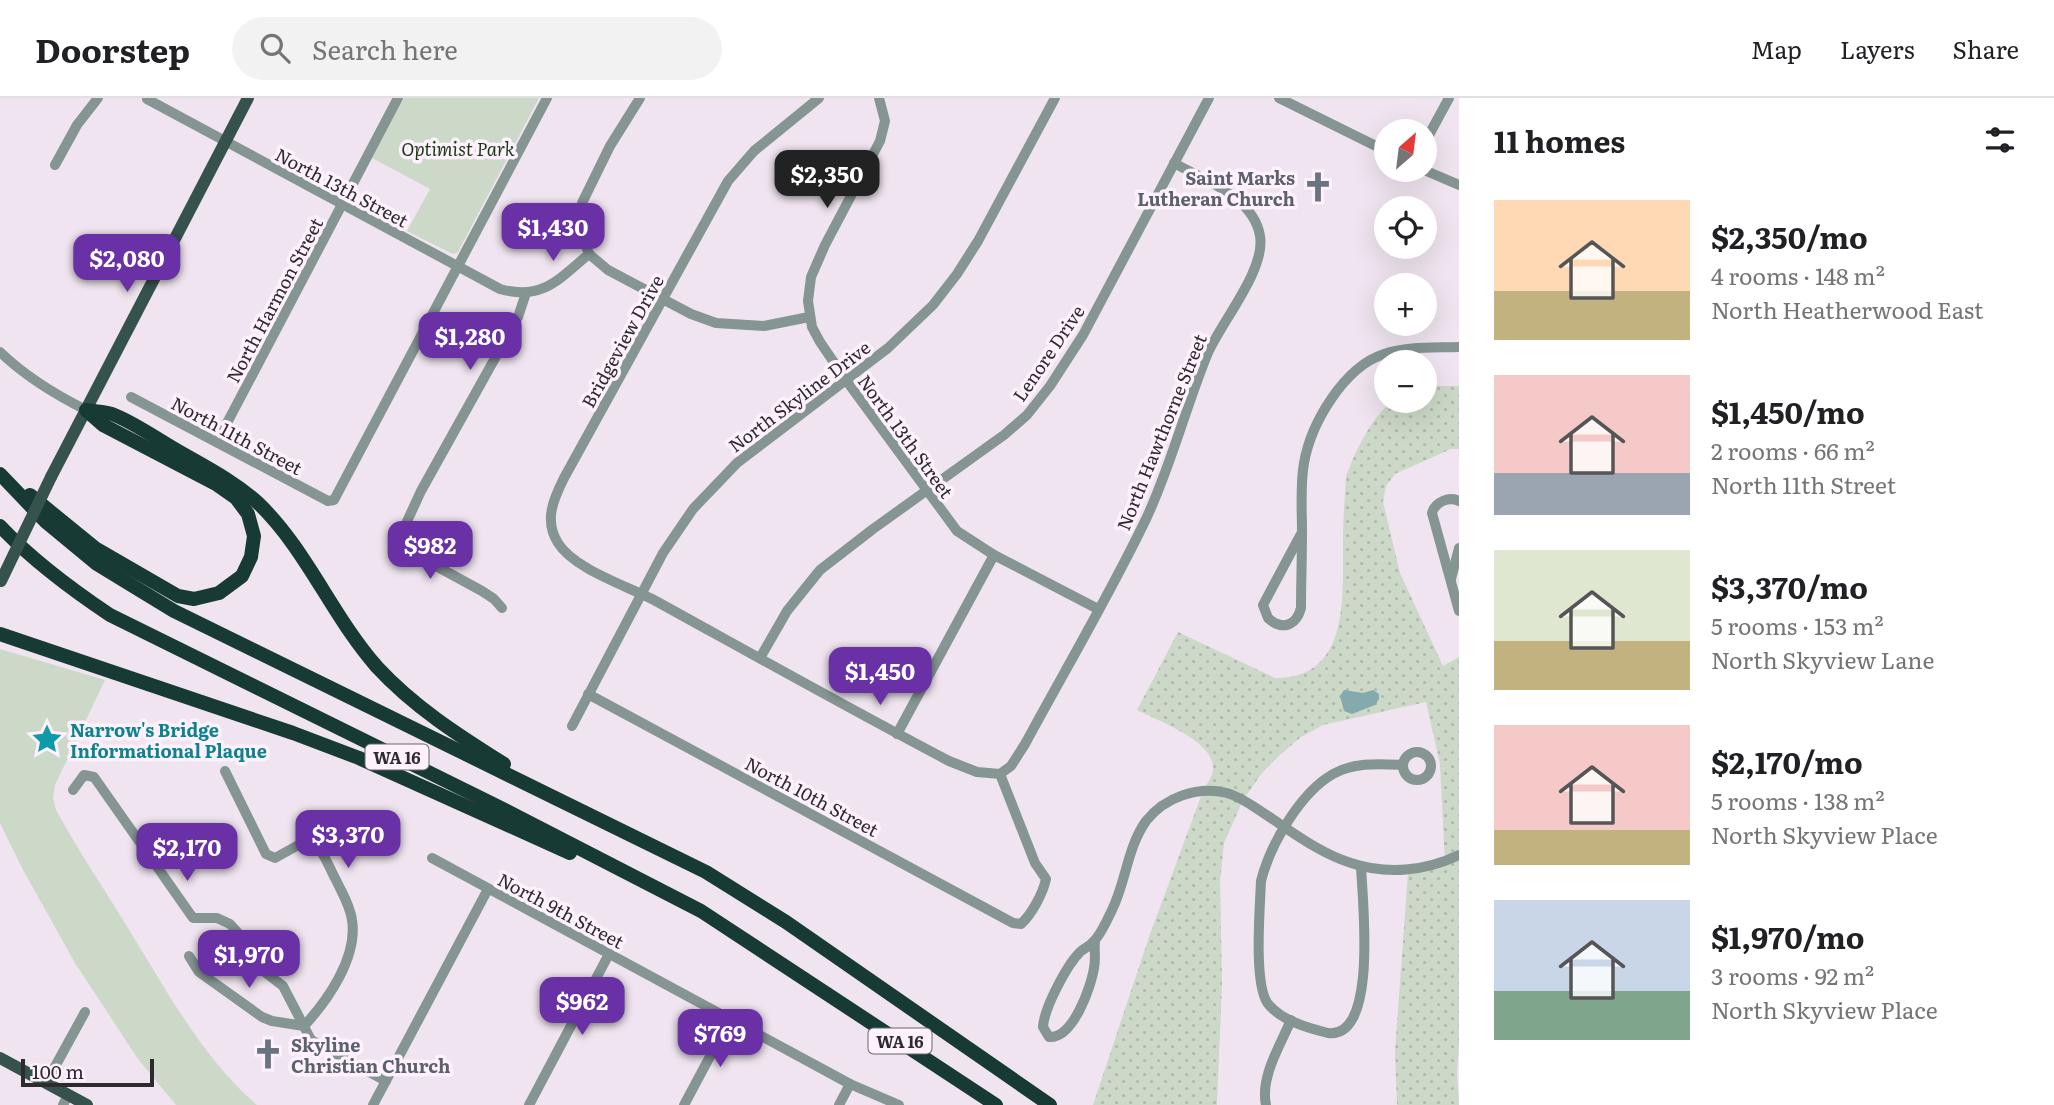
<!DOCTYPE html>
<html lang="en">
<head>
<meta charset="utf-8">
<style>
  body { margin:0; font-family:Literata,serif; background:#f2f2f2; color:#202124; height:100vh; display:flex; flex-direction:column; font-size:26px; white-space:nowrap }
  * { box-sizing:border-box; margin:0 }
  p { font-size:23px; color:#757577 }
  .icon { flex:none; width:38px; height:38px; fill:none; stroke:currentColor; stroke-width:2; stroke-linecap:round; stroke-linejoin:round }
  .map { position:relative; flex:1; overflow:hidden }
  .details { display:flex; flex-direction:column; background:#fff; width:595px }
  .details>* { flex:none }
  .needle { width:46px; rotate:28deg }
  .controls { position:absolute; left:1374px; top:21px; display:grid; gap:14px }
  .controls a { display:grid; place-items:center; width:63px; height:63px; border-radius:50%; background:#fff; box-shadow:0 7px 28px #0002; font-size:35px }
  .scale { position:absolute; left:21px; bottom:18px; width:133px; box-sizing:border-box; padding-left:7px; border:4px solid #2e2a2e; border-top:0; font-size:19px; line-height:24px; white-space:nowrap; color:#2e2a2e; -webkit-text-stroke:5px #fcf1fc; paint-order:stroke }
  .price { position:absolute; translate:-50% -60px; padding:0 16px; border-radius:14px; background:#6a31a7; color:#fff; font-size:23px; line-height:46px; filter:drop-shadow(0 2px 4px #0008) }
  .price::after { content:''; position:absolute; left:50%; top:42px; width:21px; height:16px; margin-left:-10px; background:inherit; clip-path:polygon(0 0,100% 0,50% 100%) }
  .price.current { background:#222; color:#fff }
  ul { padding:0; list-style:none }
  li { display:flex; align-items:center; gap:21px; height:175px; padding:0 35px }
  li span { display:grid; place-items:center; flex:none; width:196px; height:140px; border-radius:0px; color:#555 }
  li>.icon { margin-inline-start:auto }
  span .icon { width:84px; height:84px; fill:#fffc; stroke-width:1 }
  li b { font-size:30px }
  h2 { display:flex; justify-content:space-between; align-items:center; height:84px; padding:0 35px; font-size:30px }
  header { display:flex; align-items:center; gap:42px; box-sizing:border-box; height:98px; padding:0 35px; background:#fff; border-bottom:2px solid #e0e0e0 }
  header strong { font-size:33px }
  nav { display:flex; gap:38px; margin-inline-start:auto; font-size:24px }
  .search { width:490px; height:63px; background:#f2f2f2; display:flex; align-items:center; gap:18px; box-sizing:border-box; padding:0 24px; border-radius:38px; color:#757577; font-size:26px }
  main { display:flex; flex:1; min-height:0 }
  .map>svg:first-child { display:block }
  .grass { fill:url(#grass-dots) }
  .green { fill:#ccd9c8 }
  .water { fill:#84aaad }
  .lines { fill:none; stroke-linecap:round; stroke-linejoin:round }
  .minor { stroke:#859592; stroke-width:10 }
  .major { stroke:#35524d; stroke-width:12 }
  .highway { stroke:#183a35; stroke-width:14 }
  .major-bridge { stroke:#35524d; stroke-width:12 }
  .labels { text-anchor:middle; dominant-baseline:central; stroke-width:7; stroke-linejoin:round; paint-order:stroke }
  .shield { fill:#fcf1fc; stroke:#6c666c; stroke-width:2 }
  .shield-label { font-size:16px; font-weight:bold; fill:#2e2a2e }
  .park-label { font-size:18px; font-style:italic; fill:#1c3812; stroke:#fcf1fc }
  .worship-label { font-size:18px; font-weight:bold; fill:#5b616d; stroke:#fcf1fc; text-anchor:end }
  .street-label { font-size:18px; fill:#2e2a2e; stroke:#fcf1fc }
  .culture-label { font-size:18px; font-weight:bold; fill:#0d838f; stroke:#fcf1fc; text-anchor:start }
</style>
</head>
<body>
<header>
<strong>Doorstep</strong>
<div class="search"><svg class="icon" aria-label="search" viewBox="0 0 24 24"><circle cx="10" cy="10" r="6"/><path d="M15 15l6 6"/></svg>Search here</div>
<nav><a>Map</a><a>Layers</a><a>Share</a></nav>
</header>
<main>
<div class="map">
<svg width="1459" height="1007" viewBox="0 0 1459 1007">
  <defs>
    <pattern id="grass-dots" width="8" height="8" patternUnits="userSpaceOnUse" patternTransform="scale(1.75)"><rect width="8" height="8" fill="#ccd9c8"/><path d="M2 2h.1M6 6h.1" fill="none" stroke="#b0baac" stroke-width="1.8" stroke-linecap="round"/></pattern>
  </defs>
  <rect width="100%" height="100%" fill="#efe4ef"/>
  <path class="grass" d="M1431 288H1459V351H1451L1395 376 1386 388 1383 404 1400 475 1443 568 1459 559V945L1457 975 1459 1007H1397L1395 953 1408 775 1445 766 1440 666 1426 604 1323 627 1301 639 1281 656 1262 675 1243 702 1224 745 1220 784 1222 884 1217 1007H1093L1149 839 1203 693C1206 686 1212 680 1213 672 1216 643 1158 623 1137 612L1178 534 1275 580C1353 581 1342 492 1343 439 1343 419 1345 399 1346 379 1352 360 1376 307 1397 303 1405 301 1416 303 1424 303L1425 290Z"/>
  <g class="green">
    <path d="M404 0H539L458 154 453 156 407 133 430 91 372 60Z"/>
    <path d="M0 551 105 582 55 687 53 700 56 712C78 752 104 791 128 830 165 890 203 961 257 1007H176L138 961 75 865 22 770 0 725Z"/>
  </g>
  <path class="water" d="M1344 592 1363 595 1373 592 1379 596V601L1375 607 1352 616 1344 613 1340 598Z"/>
  <g class="lines">
    <g class="minor">
      <path d="M640 0 610 48 582 105 579 129 589 156 608 172 691 216 716 225 764 228 809 219"/>
      <path d="M879 0 885 23 880 43 825 147 811 179 808 203 812 229 820 244 846 282 957 433 994 457 1098 511"/>
      <path d="M1279 0 1386 53"/>
      <path d="M147 1 500 191C542 203 559 181 589 156"/>
      <path d="M1424 46 1449 0"/>
      <path d="M55 67 77 27 98 0"/>
      <path d="M1424 72 1459 87"/>
      <path d="M0 254C26 279 54 296 86 312"/>
      <path d="M131 299 328 403 334 402 547 0"/>
      <path d="M217 344 398 0"/>
      <path d="M1459 403C1449 398 1435 404 1432 415L1459 513"/>
      <path d="M1302 434 1263 507 1268 520C1282 533 1296 528 1301 510 1301 485 1302 460 1302 435 1302 412 1300 387 1304 365 1311 325 1344 269 1384 256 1407 248 1435 250 1459 249"/>
      <path d="M1451 481 1459 450"/>
      <path d="M502 510 494 501 482 493 401 449 398 443 421 393 518 219 526 195"/>
      <path d="M760 560 787 513 820 472 873 431 1004 337 1027 317 1050 288 1083 237 1209 0"/>
      <path d="M588 596 1013 825 1021 826C1032 816 1043 795 1046 781L1035 765 1000 676 977 674 949 663C850 611 752 556 654 502 627 488 574 471 558 445 544 423 553 402 564 380L728 83 754 53 819 0"/>
      <path d="M572 628 663 455 693 411 737 365 888 250 933 207 957 176 978 143 1055 0"/>
      <path d="M897 636 994 457"/>
      <circle cx="1417" cy="668" r="14"/>
      <path d="M225 673 266 756 275 760 302 745 314 744C324 754 329 769 336 782 342 795 350 807 352 822 358 859 328 902 304 928"/>
      <path d="M1000 676 1011 668 1025 646C1065 572 1109 498 1146 421 1171 368 1185 311 1207 257 1221 224 1266 172 1260 138 1254 99 1204 82 1174 65"/>
      <path d="M73 692 84 677 94 679 193 820H217L230 826 248 846 261 871 283 888 311 942 386 983"/>
      <path d="M432 760 850 986 899 1007"/>
      <path d="M1361 768C1362 798 1379 942 1328 935 1308 930 1283 923 1269 907 1253 890 1260 809 1261 783 1270 747 1300 695 1333 676 1354 664 1379 666 1403 667"/>
      <path d="M1095 843C1094 852 1096 861 1094 870 1091 889 1073 941 1049 939L1043 929C1044 910 1067 867 1080 854 1084 850 1090 848 1093 844 1101 837 1107 822 1112 812 1126 784 1127 750 1146 723 1165 699 1197 688 1227 695 1242 699 1255 710 1268 718 1295 736 1320 755 1351 765 1387 777 1426 773 1459 757"/>
      <path d="M189 858 199 874 262 919 272 923 304 928"/>
      <path d="M46 985 85 914"/>
      <path d="M63 1007 68 997"/>
      <path d="M373 1007 488 791"/>
      <path d="M529 1007 609 856"/>
      <path d="M684 1007 730 921"/>
      <path d="M839 1007 850 986"/>
      <path d="M1266 1007C1260 979 1280 948 1291 922"/>
    </g>
    <g class="major">
      <path d="M51 379 248 0"/>
      <path d="M0 960 87 1007"/>
    </g>
    <g class="highway">
      <path d="M86 312C94 313 104 314 112 316 133 324 154 339 173 350 202 367 233 382 258 405 307 452 332 518 377 569 414 609 458 637 504 666"/>
      <path d="M0 376 45 423 97 466 174 513 706 774 786 824 1050 1007"/>
      <path d="M30 397 95 450 178 498 194 501 219 495 242 478 251 459 254 438 248 416 236 400 216 386 103 327 87 313"/>
      <path d="M0 428C33 463 71 491 110 517L503 711 701 813 996 1007"/>
      <path d="M0 536 293 635 359 660 570 755"/>
    </g>
    <path class="major-bridge" d="M1 483 51 379"/>
  </g>
  <defs>
    <g id="church-bare" transform="scale(2.415)"><path d="M-1.2-6h2.4v3.5h3.3v2.4h-3.3V6h-2.4V-.1h-3.3v-2.4h3.3Z" fill="#6b7280" stroke="#fcf1fc" stroke-width="2.5" paint-order="stroke"/></g>
    <g id="sight-bare" transform="scale(2.415)"><path d="M0-6L1.8-2.2L6-1.7L2.9 1.2L3.7 5.4L0 3.3L-3.7 5.4L-2.9 1.2L-6-1.7L-1.8-2.2Z" fill="#0f9aa8" stroke="#fcf1fc" stroke-width="2.5" paint-order="stroke"/></g>
  </defs>
  <g fill-rule="evenodd">
    <use href="#church-bare" x="1318" y="89"/>
    <use href="#sight-bare" x="47" y="641"/>
    <use href="#church-bare" x="268" y="956"/>
  </g>
  <g class="labels">
    <g class="shield">
      <rect x="365.5" y="646.5" width="63" height="25" rx="5"/>
      <rect x="868.5" y="930.5" width="63" height="25" rx="5"/>
    </g>
    <g class="shield-label">
      <text x="397" y="659">WA 16</text>
      <text x="900" y="943">WA 16</text>
    </g>
    <g class="park-label">
      <text x="458" y="50">Optimist Park</text>
    </g>
    <g class="worship-label">
      <text x="1295" y="79">Saint Marks<tspan x="1295" dy="21">Lutheran Church</tspan></text>
      <text x="291" y="946" text-anchor="start">Skyline<tspan x="291" dy="21">Christian Church</tspan></text>
    </g>
    <g class="street-label">
      <text transform="translate(342 89) rotate(28)">North 13th Street</text>
      <text transform="translate(274 202) rotate(-62)">North Harmon Street</text>
      <text transform="translate(622 243) rotate(-61)">Bridgeview Drive</text>
      <text transform="translate(1048 255) rotate(-56)">Lenore Drive</text>
      <text transform="translate(799 298) rotate(-37)">North Skyline Drive</text>
      <text transform="translate(1161 334) rotate(-68)">North Hawthorne Street</text>
      <text transform="translate(237 337) rotate(28)">North 11th Street</text>
      <text transform="translate(906 338) rotate(54)">North 13th Street</text>
      <text transform="translate(812 698) rotate(28)">North 10th Street</text>
      <text transform="translate(561 812) rotate(28)">North 9th Street</text>
    </g>
    <g class="culture-label">
      <text x="70" y="631">Narrow's Bridge<tspan x="70" dy="21">Informational Plaque</tspan></text>
    </g>
  </g>
</svg>
<div class="controls">
<a><svg class="needle" viewBox="-14 -14 28 28"><path d="M0-13l5 13h-10z" fill="#e53935"/><path d="M0 13l5-13h-10z" fill="#757577"/></svg></a>
<a><svg class="icon" aria-label="locate" viewBox="0 0 24 24"><circle cx="12" cy="12" r="6"/><path d="M12 2v4M12 18v4M2 12h4M18 12h4"/></svg></a>
<a>+</a>
<a>−</a>
</div>
<div class="scale">100 m</div>
<b class="price current" style="left:827px;top:112px">$2,350</b>
<b class="price" style="left:553px;top:165px">$1,430</b>
<b class="price" style="left:127px;top:196px">$2,080</b>
<b class="price" style="left:470px;top:274px">$1,280</b>
<b class="price" style="left:430px;top:483px">$982</b>
<b class="price" style="left:880px;top:609px">$1,450</b>
<b class="price" style="left:348px;top:772px">$3,370</b>
<b class="price" style="left:187px;top:785px">$2,170</b>
<b class="price" style="left:249px;top:892px">$1,970</b>
<b class="price" style="left:582px;top:939px">$962</b>
<b class="price" style="left:720px;top:971px">$769</b>
</div>
<section class="details">
<h2>11 homes<svg class="icon" aria-label="filters" viewBox="0 0 24 24"><path d="M4 7h16M4 17h16"/><circle cx="9" cy="7" r="2"/><circle cx="15" cy="17" r="2"/></svg></h2>
<ul>
<li><span style="background:linear-gradient(#ffd9b3 65%,#c2b280 0)"><svg class="icon" aria-label="home" viewBox="0 0 24 24"><path d="M3 11l9-7 9 7M6 9v11h12V9"/></svg></span><div><b>$2,350/mo</b><p>4 rooms · 148 m²</p><p>North Heatherwood East</p></div></li>
<li><span style="background:linear-gradient(#f6c9c9 70%,#9aa5b1 0)"><svg class="icon" aria-label="home" viewBox="0 0 24 24"><path d="M3 11l9-7 9 7M6 9v11h12V9"/></svg></span><div><b>$1,450/mo</b><p>2 rooms · 66 m²</p><p>North 11th Street</p></div></li>
<li><span style="background:linear-gradient(#dfe7d0 65%,#c2b280 0)"><svg class="icon" aria-label="home" viewBox="0 0 24 24"><path d="M3 11l9-7 9 7M6 9v11h12V9"/></svg></span><div><b>$3,370/mo</b><p>5 rooms · 153 m²</p><p>North Skyview Lane</p></div></li>
<li><span style="background:linear-gradient(#f6c9c9 75%,#c2b280 0)"><svg class="icon" aria-label="home" viewBox="0 0 24 24"><path d="M3 11l9-7 9 7M6 9v11h12V9"/></svg></span><div><b>$2,170/mo</b><p>5 rooms · 138 m²</p><p>North Skyview Place</p></div></li>
<li><span style="background:linear-gradient(#c9d6e8 65%,#7fa58c 0)"><svg class="icon" aria-label="home" viewBox="0 0 24 24"><path d="M3 11l9-7 9 7M6 9v11h12V9"/></svg></span><div><b>$1,970/mo</b><p>3 rooms · 92 m²</p><p>North Skyview Place</p></div></li>
</ul>
</section>
</main>
</body>
</html>
